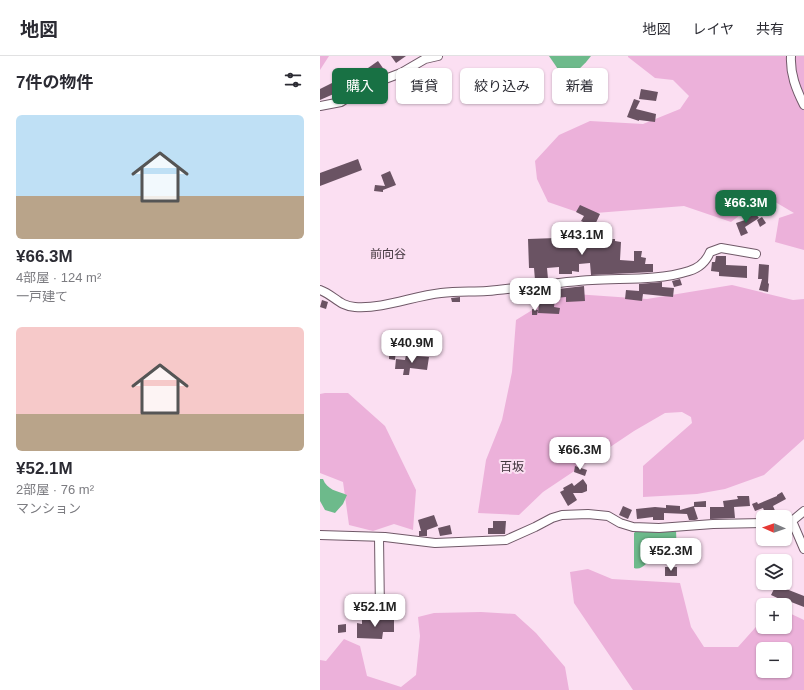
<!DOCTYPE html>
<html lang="ja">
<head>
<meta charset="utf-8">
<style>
  body { margin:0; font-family:Helvetica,"Noto Sans JP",sans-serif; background:#f7f7f7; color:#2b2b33; height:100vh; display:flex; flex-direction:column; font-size:15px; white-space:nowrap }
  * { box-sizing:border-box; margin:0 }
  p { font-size:13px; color:#7c7c81 }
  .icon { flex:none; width:22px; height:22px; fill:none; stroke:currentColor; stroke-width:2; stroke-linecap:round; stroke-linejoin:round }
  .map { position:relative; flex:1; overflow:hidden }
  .panel { display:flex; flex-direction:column; background:#fff; width:320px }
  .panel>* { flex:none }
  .banner { position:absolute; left:12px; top:12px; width:380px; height:36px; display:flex; gap:8px }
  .needle { width:26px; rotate:272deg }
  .buttons { position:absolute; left:436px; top:454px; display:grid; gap:8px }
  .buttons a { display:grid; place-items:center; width:36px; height:36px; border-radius:6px; background:#fff; box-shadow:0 1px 3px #0004; font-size:20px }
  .price { position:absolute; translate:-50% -34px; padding:0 9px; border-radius:8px; background:#fff; color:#222; font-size:13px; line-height:26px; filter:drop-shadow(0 1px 2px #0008) }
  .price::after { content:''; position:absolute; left:50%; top:24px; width:12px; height:9px; margin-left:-6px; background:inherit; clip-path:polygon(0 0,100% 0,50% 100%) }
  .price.on { background:#187144; color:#fff }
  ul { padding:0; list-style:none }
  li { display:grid; align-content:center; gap:8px; height:212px; padding:0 16px }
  li span { display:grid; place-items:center; height:124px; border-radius:6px; color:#555 }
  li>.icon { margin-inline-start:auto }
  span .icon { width:72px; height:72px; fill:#fffc; stroke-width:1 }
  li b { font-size:17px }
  h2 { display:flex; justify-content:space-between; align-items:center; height:48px; padding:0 16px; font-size:17px }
  .pill { padding:0 14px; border-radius:6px; background:#fff; box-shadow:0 1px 3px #0004; font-size:14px; line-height:36px }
  .pill.on { background:#187144; color:#fff }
  header { display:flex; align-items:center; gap:24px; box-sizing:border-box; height:56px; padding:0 20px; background:#fff; border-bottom:1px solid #e1e1e2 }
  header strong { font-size:19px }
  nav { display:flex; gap:22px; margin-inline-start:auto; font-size:14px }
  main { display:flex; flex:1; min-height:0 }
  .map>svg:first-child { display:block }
  .green { fill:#ecb1da; fill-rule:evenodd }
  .water { fill:#6dba8b }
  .building { fill:#6a5363 }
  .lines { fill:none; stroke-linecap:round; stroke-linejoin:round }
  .minor-casing { stroke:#705968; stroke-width:10 }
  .minor { stroke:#fff; stroke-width:8 }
  .labels { text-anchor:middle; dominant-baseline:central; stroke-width:4; stroke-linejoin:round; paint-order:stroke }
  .neighbourhood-label { font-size:12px; fill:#40353c; stroke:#fbdff2 }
</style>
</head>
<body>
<header>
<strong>地図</strong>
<nav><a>地図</a><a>レイヤ</a><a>共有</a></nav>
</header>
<main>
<section class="panel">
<h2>7件の物件<svg class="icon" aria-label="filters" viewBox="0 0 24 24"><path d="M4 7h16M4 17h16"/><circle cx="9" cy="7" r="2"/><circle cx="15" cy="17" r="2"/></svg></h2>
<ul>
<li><span style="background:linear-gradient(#bfe0f5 65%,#b9a48a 0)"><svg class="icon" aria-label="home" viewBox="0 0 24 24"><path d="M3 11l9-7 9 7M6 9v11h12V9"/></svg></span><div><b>¥66.3M</b><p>4部屋 · 124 m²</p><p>一戸建て</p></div></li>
<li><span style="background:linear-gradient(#f6c9c9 70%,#b9a48a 0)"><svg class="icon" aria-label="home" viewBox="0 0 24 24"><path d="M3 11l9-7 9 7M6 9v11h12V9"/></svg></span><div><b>¥52.1M</b><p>2部屋 · 76 m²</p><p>マンション</p></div></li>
</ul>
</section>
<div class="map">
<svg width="484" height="634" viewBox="0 0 484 634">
  <rect width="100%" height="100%" fill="#fbdff2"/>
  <g class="green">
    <path d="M0 0H9L0 14Z"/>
    <path d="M308 0H484V194L455 186 459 162 474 157 445 140 411 166 364 150 263 158 228 146 217 123 215 105 239 79 270 65 323 68 360 53 369 40 353 24 335 22 308 1Z"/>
    <path d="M412 229 473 244 484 243V383L444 419 405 433 377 438 323 441V410L372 367 371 361 362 356 345 357 314 375 223 436 199 459 158 457 166 404 182 364 192 316 196 264 240 237 327 243Z"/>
    <path d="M5 337H28L65 370 96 434 93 474 74 468 53 475 29 469 23 426 0 417V338Z"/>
    <path d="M268 513 292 523 360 527 371 571 384 591H418L443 563V571H465V555L484 564V634H313L254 547 250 516ZM443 593H465V615H443Z"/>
    <path d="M161 556 195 558 216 577 245 611 249 634H0V604L6 605 24 583 40 590 47 620 81 631 96 619 100 580 98 561 114 557Z"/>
  </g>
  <g class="water">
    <path d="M229 0H271C264 9 257 16 247 21L242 19Z"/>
    <path d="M0 423H3C7 434 17 435 27 439L23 448 15 457 5 454 0 445Z"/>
    <path d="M356 473 357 503C350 503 341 501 334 503 326 505 323 515 314 512V477L316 475Z"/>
  </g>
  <g class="building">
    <path d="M71 0H86L76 7Z"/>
    <path d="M58 5 65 15 54 22 48 12Z"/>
    <path d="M20 23 25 33 0 44V33Z"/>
    <path d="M321 33 338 36 336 45 319 43Z"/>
    <path d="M314 43 320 45 316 53 336 58 335 66 319 64V65L307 61Z"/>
    <path d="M38 103 42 114 0 130V117Z"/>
    <path d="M70 115 76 129 63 134V136L54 135 55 129 65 130 61 119Z"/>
    <path d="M260 149 280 158 274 171 261 165 264 160 256 156Z"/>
    <path d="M435 157 439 162 425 171 428 177 421 180 416 167 425 164Z"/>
    <path d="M442 161 446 167 440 171 437 164Z"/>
    <path d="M281 176 282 183H295V185L301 186 300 204 314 205V195H322L321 201 326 202 325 208H333V216L271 219 270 207 259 208V216L252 215V218H239V211L227 212 228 223 215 224 214 212H209L208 183 236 182V180L266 181V178Z"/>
    <path d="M396 200H406V209L427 210V222L399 220V216L391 215 392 206H395Z"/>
    <path d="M439 208 449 209 448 227 449 228 448 236 439 234 442 223H438Z"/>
    <path d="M360 223 362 229 354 231 352 225Z"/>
    <path d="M342 226V231L354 232 353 241 323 238 322 245 305 243 306 234 319 235V228Z"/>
    <path d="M264 230 265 245 246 246V241L235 242 234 251 240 252 239 258 218 257 219 247 222 248 221 235Z"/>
    <path d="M203 237V244L191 245V238Z"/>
    <path d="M140 241V246H132L131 242Z"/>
    <path d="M2 244 8 246 6 253 0 251Z"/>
    <path d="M212 253 218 254 217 259H212Z"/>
    <path d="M91 279H108V286H106L105 289H92V285H91Z"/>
    <path d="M69 293 76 294 75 304 69 303Z"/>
    <path d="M86 299 109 301 107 314 90 312 89 319H83L84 313H75L76 303 85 304Z"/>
    <path d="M255 410 267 414 265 420 254 416Z"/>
    <path d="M263 423 267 429V435L262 437H253L257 444 248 450 240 436 244 434 243 432 252 427 254 430Z"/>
    <path d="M462 436 466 443 453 450 456 457 447 461 443 452 435 455 432 448 437 446 438 448 457 440V439Z"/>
    <path d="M417 440H429L430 450 414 451 415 462 390 463V451H404L403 445 418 443Z"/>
    <path d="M386 445V451H374L378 463 375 464H369L367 458 344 457V464H333V461L317 463 316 453 335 451 346 452V449L360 450V454L374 450V446Z"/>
    <path d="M303 450 312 454 308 463 299 459Z"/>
    <path d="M114 459 118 470 107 474V480H99V475H101L98 464Z"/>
    <path d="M173 465H186L185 478H168V472H173Z"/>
    <path d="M130 469 132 478 120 480 118 472Z"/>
    <rect x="345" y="511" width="12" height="9"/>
    <path d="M456 529 484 540V551L466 544V546L451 539Z"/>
    <path d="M42 562H74V576H63L62 583 37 582V567L42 568Z"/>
    <path d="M26 568V576L18 577V569Z"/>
  </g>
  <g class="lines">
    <g class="minor-casing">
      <g id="minor">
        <path d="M471 0C470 18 476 33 484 49"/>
        <path d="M0 50 21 46 44 31 81 17 105 3 118 0"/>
        <path d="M0 234C14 239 19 250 35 251 64 253 93 240 121 237 137 235 152 236 167 235 202 232 237 226 272 224 304 222 337 225 369 215 379 212 386 206 390 196L401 192 436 198"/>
        <path d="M484 455 472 465 484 493"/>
        <path d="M0 479 65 481 115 487 186 484 215 471 232 462 242 459 268 458 288 460 300 467 313 471 339 472 393 468 443 467"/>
        <path d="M59 481 60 557"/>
      </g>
    </g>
    <use href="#minor" class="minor"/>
  </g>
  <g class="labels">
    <g class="neighbourhood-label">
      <text x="68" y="198">前向谷</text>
      <text x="192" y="411">百坂</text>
    </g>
  </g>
</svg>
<div class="buttons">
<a><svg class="needle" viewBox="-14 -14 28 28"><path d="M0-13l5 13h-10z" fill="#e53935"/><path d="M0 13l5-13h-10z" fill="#7c7c81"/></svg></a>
<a><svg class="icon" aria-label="layers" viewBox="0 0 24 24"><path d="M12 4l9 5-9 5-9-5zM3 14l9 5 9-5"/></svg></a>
<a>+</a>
<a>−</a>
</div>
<b class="price on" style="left:426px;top:168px">¥66.3M</b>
<b class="price" style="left:262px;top:200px">¥43.1M</b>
<b class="price" style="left:215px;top:256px">¥32M</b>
<b class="price" style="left:92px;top:308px">¥40.9M</b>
<b class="price" style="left:260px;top:415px">¥66.3M</b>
<b class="price" style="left:351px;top:516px">¥52.3M</b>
<b class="price" style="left:55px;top:572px">¥52.1M</b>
<div class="banner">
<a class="pill on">購入</a>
<a class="pill">賃貸</a>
<a class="pill">絞り込み</a>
<a class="pill">新着</a>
</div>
</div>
</main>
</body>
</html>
